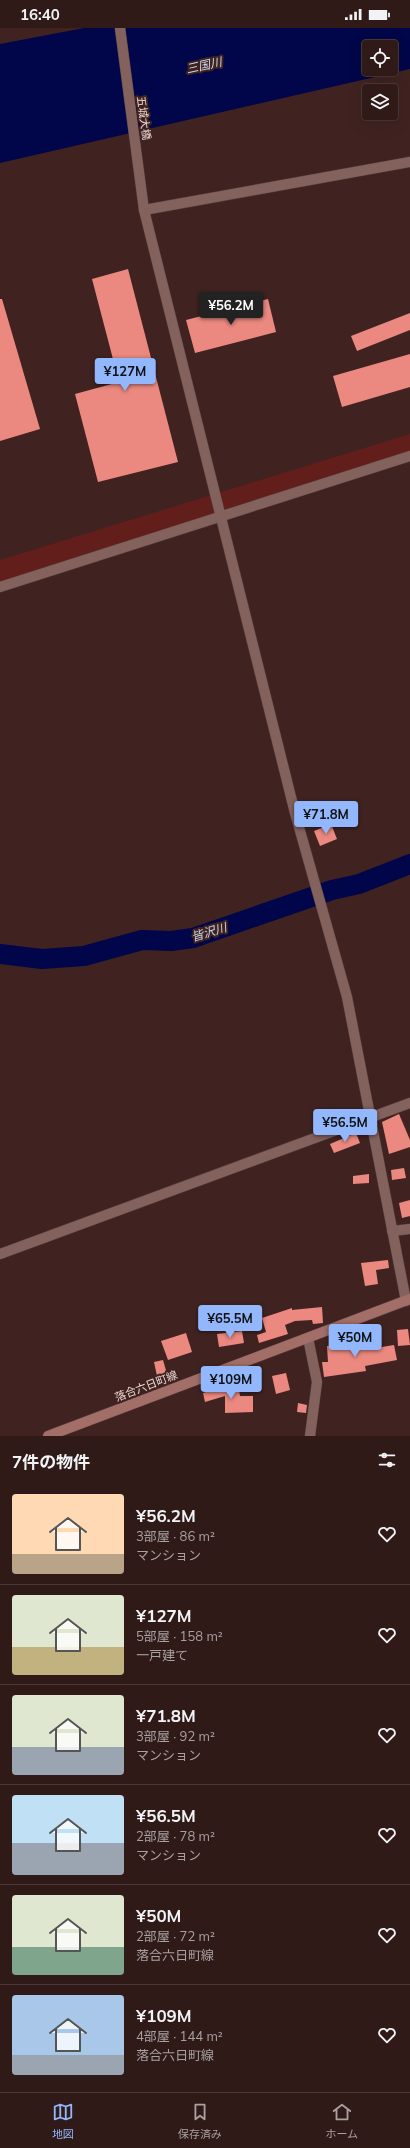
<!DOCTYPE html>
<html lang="ja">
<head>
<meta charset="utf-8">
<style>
  body { margin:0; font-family:Mulish,"Noto Sans JP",sans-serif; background:#3c2725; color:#f1f3f6; height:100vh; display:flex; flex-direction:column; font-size:15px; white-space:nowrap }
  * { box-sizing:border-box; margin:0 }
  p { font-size:13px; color:#a8a1a2 }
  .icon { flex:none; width:22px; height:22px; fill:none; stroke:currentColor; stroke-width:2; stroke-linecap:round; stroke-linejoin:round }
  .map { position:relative; height:1408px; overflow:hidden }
  .drawer { display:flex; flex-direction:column; background:#301a18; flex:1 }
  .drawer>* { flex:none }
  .tools { position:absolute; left:362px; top:12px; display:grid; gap:8px }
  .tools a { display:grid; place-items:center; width:36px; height:36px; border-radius:4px; background:#301a18; box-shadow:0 4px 16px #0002,0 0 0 1px #4b3837; font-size:20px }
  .price { position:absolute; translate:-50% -34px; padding:0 9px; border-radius:4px; background:#92b7fd; color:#111; font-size:13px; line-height:26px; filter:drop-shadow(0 1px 2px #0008) }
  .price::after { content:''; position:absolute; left:50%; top:24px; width:12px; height:9px; margin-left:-6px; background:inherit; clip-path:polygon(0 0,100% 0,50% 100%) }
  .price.current { background:#222; color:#fff }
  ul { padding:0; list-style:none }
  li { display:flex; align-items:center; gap:12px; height:100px; padding:0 12px }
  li+li { border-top:1px solid #4b3837 }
  li span { display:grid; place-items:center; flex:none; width:112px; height:80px; border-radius:4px; color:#555 }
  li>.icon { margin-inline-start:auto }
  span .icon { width:48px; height:48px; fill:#fffc; stroke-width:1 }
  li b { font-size:17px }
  h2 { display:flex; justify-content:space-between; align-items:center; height:48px; padding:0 12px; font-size:17px }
  .status { display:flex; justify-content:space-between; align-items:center; height:28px; padding:0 20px; background:#301a18; direction:ltr }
  .status svg { height:11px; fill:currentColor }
  .tab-bar { display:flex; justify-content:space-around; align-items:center; height:56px; border-top:1px solid #4b3837; background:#301a18; font-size:11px; color:#a8a1a2 }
  .tab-bar a { display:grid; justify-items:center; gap:2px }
  .tab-bar .current { color:#92b7fd }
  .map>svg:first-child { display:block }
  .green { fill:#621e1b }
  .water { fill:#000649; fill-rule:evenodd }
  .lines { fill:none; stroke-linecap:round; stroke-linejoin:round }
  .river { stroke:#000649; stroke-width:20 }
  .building { fill:#eb8980 }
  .minor-casing { stroke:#59403e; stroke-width:11 }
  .tertiary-casing { stroke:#59403e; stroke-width:11 }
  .secondary-casing { stroke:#59403e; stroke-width:11 }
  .minor { stroke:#83615d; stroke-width:10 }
  .tertiary { stroke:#83615d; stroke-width:10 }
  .secondary { stroke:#a36d68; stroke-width:10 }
  .labels { text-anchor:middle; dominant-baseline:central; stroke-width:4; stroke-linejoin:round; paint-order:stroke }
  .street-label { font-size:11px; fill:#ecd8d5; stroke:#402320 }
  .water-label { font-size:12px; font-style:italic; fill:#cdd8ec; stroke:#402320 }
</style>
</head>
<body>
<div class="status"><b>16:40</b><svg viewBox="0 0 49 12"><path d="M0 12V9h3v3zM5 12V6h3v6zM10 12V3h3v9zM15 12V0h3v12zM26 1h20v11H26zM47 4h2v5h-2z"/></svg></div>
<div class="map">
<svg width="410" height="1408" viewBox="0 0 410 1408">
  <rect width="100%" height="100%" fill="#402320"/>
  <path class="green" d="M410 406V428L0 559V532Z"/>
  <path class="water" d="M84 0H410V41L0 135V16ZM369 19H391V41H369Z"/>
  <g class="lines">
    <path class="river" d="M0 926 42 931 84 928 142 912 171 913 193 910 332 862 359 856 410 836"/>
  </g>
  <g class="building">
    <path d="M128 241 178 434 98 454 75 366 119 354 92 251Z"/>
    <path d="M0 271H2L40 401 0 413Z"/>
    <path d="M268 271 276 304 195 325 186 292Z"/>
    <path d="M410 285V302L357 323 351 308Z"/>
    <path d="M410 326V359L342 379 333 348Z"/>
    <path d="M331 796 337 811 320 818 314 803Z"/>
    <path d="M399 1086 410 1112V1119L389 1126 382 1094Z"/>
    <path d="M356 1105 360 1115 334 1125 330 1116Z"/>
    <path d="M404 1140 406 1150 392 1152 391 1142Z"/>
    <path d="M369 1146V1155L353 1156V1148Z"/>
    <path d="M410 1172V1188L402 1190 399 1175Z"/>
    <path d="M388 1232 389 1240 376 1242 378 1256 365 1258 361 1235Z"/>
    <path d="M322 1279 323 1295 313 1296 312 1292 295 1293 285 1297 288 1306 259 1315 257 1307 266 1304 262 1290 292 1280V1282Z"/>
    <path d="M408 1301 410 1317 398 1318 397 1302Z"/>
    <path d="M242 1303 244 1315 219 1319 217 1306Z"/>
    <path d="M186 1305 192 1324 168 1332 161 1313Z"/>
    <path d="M354 1310H363L364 1322 394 1317 397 1332 365 1338 366 1343 324 1349 322 1334H328L327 1318 355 1316Z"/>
    <path d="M163 1332 167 1346 157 1348 154 1334Z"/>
    <path d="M286 1345 290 1362 276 1366 272 1348Z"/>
    <path d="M225 1358 226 1363 239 1362 240 1368H253V1384L225 1385V1368L205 1374 203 1365Z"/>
    <path d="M298 1375 307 1377 306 1385 297 1384Z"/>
  </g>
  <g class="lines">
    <g class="minor-casing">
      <g id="minor">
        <path d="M144 182 410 134"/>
        <path d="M0 559 410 428"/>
        <path d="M392 1203 410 1201"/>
        <path d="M0 1226 410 1075"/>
        <path d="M308 1310 317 1354 310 1408"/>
      </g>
    </g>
    <g class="tertiary-casing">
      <path id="tertiary" d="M120 0 144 182 295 785 347 969 406 1273"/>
    </g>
    <g class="secondary-casing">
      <path id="secondary" d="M48 1408 410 1271"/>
    </g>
    <use href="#minor" class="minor"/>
    <use href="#tertiary" class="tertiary"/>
    <use href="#secondary" class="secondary"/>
  </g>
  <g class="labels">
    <g class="street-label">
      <text transform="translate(144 90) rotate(82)">五城大橋</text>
      <text transform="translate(146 1358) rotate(-21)">落合六日町線</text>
    </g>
    <g class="water-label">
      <text transform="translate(204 37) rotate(-12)">三国川</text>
      <text transform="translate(209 904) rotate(-17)">皆沢川</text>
    </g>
  </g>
</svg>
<div class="tools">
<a><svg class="icon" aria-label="locate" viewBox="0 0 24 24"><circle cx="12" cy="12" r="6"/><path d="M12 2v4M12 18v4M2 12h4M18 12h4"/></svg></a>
<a><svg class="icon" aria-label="layers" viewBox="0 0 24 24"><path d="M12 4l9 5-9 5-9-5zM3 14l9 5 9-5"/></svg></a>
</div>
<b class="price current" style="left:231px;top:298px">¥56.2M</b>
<b class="price" style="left:125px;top:364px">¥127M</b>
<b class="price" style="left:326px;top:807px">¥71.8M</b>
<b class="price" style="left:345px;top:1115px">¥56.5M</b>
<b class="price" style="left:230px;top:1311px">¥65.5M</b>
<b class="price" style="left:355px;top:1330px">¥50M</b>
<b class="price" style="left:231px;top:1372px">¥109M</b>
</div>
<section class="drawer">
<h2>7件の物件<svg class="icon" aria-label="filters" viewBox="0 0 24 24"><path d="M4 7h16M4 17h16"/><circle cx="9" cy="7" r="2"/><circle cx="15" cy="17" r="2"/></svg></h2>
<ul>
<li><span style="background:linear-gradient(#ffd9b3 75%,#b9a48a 0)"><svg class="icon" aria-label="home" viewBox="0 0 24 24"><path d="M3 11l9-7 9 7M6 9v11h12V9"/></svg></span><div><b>¥56.2M</b><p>3部屋 · 86 m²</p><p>マンション</p></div><svg class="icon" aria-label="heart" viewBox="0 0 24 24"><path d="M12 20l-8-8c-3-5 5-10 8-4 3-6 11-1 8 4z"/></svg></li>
<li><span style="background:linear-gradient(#dfe7d0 65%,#c2b280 0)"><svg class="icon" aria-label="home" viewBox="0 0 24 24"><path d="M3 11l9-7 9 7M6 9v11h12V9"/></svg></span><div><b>¥127M</b><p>5部屋 · 158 m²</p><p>一戸建て</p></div><svg class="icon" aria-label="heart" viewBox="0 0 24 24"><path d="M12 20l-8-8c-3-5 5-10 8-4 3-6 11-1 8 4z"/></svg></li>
<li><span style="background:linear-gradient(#dfe7d0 65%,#9aa5b1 0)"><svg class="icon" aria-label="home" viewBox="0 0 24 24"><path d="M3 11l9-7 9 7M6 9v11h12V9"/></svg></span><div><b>¥71.8M</b><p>3部屋 · 92 m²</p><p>マンション</p></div><svg class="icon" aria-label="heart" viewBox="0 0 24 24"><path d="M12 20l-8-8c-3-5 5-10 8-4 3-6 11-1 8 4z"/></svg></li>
<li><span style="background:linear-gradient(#bfe0f5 60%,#9aa5b1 0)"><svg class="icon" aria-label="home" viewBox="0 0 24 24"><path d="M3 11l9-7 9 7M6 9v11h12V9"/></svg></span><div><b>¥56.5M</b><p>2部屋 · 78 m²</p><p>マンション</p></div><svg class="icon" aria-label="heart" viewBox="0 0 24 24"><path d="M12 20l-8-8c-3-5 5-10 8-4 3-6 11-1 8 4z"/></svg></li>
<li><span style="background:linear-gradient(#dfe7d0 65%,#7fa58c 0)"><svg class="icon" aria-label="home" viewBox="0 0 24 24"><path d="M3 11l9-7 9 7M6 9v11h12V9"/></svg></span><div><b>¥50M</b><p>2部屋 · 72 m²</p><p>落合六日町線</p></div><svg class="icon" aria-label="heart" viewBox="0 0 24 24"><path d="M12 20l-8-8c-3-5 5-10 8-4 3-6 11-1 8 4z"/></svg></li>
<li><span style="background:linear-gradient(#a9c7e8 75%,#9aa5b1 0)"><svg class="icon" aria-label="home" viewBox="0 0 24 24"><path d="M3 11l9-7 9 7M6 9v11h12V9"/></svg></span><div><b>¥109M</b><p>4部屋 · 144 m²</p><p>落合六日町線</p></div><svg class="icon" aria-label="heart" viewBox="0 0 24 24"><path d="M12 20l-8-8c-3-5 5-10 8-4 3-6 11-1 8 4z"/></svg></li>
</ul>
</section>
<nav class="tab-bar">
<a class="current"><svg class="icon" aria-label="map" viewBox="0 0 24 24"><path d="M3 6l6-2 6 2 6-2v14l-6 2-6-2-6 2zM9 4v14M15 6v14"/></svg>地図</a>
<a><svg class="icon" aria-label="saved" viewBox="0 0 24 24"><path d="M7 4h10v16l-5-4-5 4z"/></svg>保存済み</a>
<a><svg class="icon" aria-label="home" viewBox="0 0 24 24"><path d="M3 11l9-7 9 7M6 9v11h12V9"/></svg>ホーム</a>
</nav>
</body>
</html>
